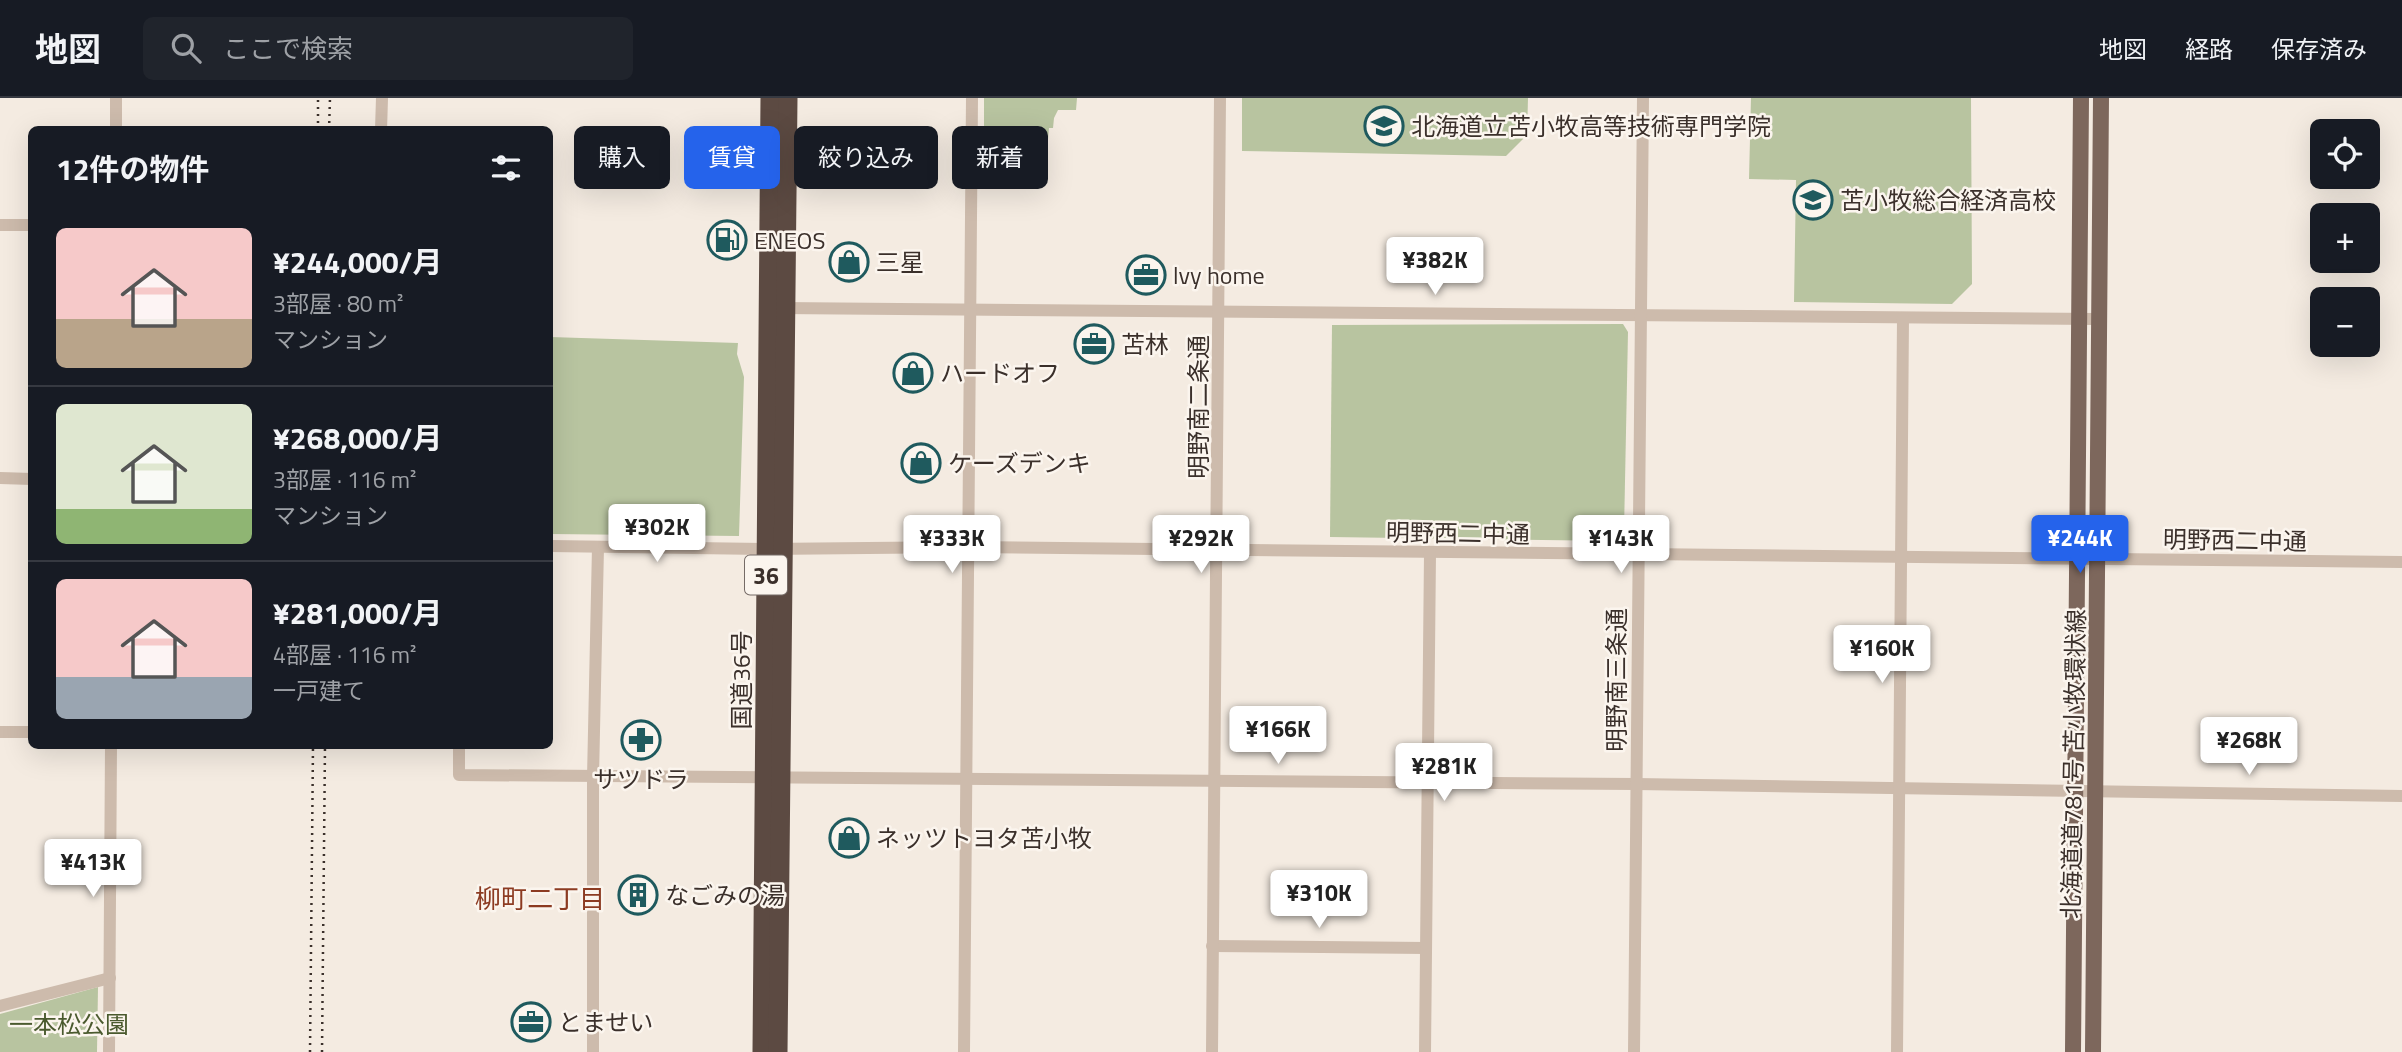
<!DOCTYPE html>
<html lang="ja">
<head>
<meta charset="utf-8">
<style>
  body { margin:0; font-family:"Titillium Web","Noto Sans JP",sans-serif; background:#20242c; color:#f1f3f6; height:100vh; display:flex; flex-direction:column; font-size:26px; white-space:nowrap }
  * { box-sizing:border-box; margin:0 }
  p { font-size:23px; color:#9ea1a6 }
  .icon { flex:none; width:38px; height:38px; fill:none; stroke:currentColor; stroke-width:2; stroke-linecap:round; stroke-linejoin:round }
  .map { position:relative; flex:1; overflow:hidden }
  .panel { position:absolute; left:28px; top:28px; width:525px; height:623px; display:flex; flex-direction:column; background:#171b24; border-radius:10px; box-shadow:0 7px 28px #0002 }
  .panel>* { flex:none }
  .guide { position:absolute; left:574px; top:28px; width:665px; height:63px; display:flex; gap:14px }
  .fabs { position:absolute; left:2310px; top:21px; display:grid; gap:14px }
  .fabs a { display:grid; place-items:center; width:70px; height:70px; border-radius:10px; background:#171b24; box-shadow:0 7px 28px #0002; font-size:35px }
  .price { position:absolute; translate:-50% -60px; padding:0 16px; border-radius:7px; background:#fff; color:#222; font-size:23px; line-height:46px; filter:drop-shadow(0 2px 4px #0008) }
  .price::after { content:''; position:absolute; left:50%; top:42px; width:21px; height:16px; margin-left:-10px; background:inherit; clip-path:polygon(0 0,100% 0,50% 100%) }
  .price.active { background:#2563eb; color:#fff }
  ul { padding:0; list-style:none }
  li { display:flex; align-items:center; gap:21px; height:175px; padding:0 28px }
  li+li { border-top:2px solid #363941 }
  li span { display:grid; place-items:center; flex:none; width:196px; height:140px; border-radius:10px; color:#555 }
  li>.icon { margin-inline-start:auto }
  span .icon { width:84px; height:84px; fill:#fffc; stroke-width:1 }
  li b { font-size:30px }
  h2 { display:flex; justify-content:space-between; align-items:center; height:84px; padding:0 28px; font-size:30px }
  .chip { padding:0 24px; border-radius:10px; background:#171b24; box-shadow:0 7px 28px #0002; font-size:24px; line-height:63px }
  .chip.active { background:#2563eb; color:#fff }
  header { display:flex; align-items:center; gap:42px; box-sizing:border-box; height:98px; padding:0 35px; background:#171b24; border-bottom:2px solid #363941 }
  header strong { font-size:33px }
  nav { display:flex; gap:38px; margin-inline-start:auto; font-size:24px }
  .search { width:490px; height:63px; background:#20242c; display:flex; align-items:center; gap:18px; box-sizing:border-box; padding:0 24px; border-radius:10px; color:#9ea1a6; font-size:26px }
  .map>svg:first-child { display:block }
  .green { fill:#b8c4a0 }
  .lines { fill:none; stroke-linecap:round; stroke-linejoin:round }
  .minor { stroke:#cdbbac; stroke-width:12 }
  .major { stroke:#7d675c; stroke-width:16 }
  .highway { stroke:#5c4a42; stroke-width:19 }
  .rail { stroke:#3b302b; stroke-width:2.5; stroke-dasharray:2 5; stroke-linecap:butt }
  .labels { text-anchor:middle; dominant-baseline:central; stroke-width:5; stroke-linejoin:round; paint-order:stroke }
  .shield { fill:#fbf5ee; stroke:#756b66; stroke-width:2 }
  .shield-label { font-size:23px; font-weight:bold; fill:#3b302b }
  .poi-label { font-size:24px; fill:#3b302b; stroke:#fbf5ee; text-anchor:start }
  .street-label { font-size:24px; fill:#3b302b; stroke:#fbf5ee }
  .park-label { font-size:24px; fill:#4a5a2e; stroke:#fbf5ee }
  .neighbourhood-label { font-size:26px; fill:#8c3b22; stroke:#fbf5ee }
</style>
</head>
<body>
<header>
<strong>地図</strong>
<div class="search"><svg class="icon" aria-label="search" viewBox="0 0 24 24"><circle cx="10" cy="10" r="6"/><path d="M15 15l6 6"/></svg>ここで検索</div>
<nav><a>地図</a><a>経路</a><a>保存済み</a></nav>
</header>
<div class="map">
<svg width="2402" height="954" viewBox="0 0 2402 954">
  <rect width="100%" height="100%" fill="#f4ebe1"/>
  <g class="green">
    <path d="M984 0H1077L1076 12H1058L1054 20 1053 30H1049L1048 42 1038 43V52L1024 58 984 57Z"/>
    <path d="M1242 0H1528L1527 37 1506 58 1242 53Z"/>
    <path d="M1751 0H1971L1972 186 1952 206 1794 204 1796 82 1749 81Z"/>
    <path d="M1623 226 1628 234 1624 433 1617 443 1330 439 1332 227Z"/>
    <path d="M550 239 738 245 737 256 744 279 739 438 550 436Z"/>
    <path d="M98 889 97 954H0V916Z"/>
  </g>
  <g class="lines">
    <g class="minor">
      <path d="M116 32V0"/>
      <path d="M381 32 382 0"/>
      <path d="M0 127H32"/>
      <path d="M780 210 2099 221"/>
      <path d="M0 380 32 381"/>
      <path d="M550 448 766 451 969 449 2402 464"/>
      <path d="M0 634H32"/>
      <path d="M459 648V677L1636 686 2402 698"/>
      <path d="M1212 848 1426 850"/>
      <path d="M0 908 110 880"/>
      <path d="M109 954 111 648"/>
      <path d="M593 954V679L598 449"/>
      <path d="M964 954 972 0"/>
      <path d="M1212 954 1220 0"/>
      <path d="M1425 954 1430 455"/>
      <path d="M1634 954 1643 0"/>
      <path d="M1897 954 1903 220"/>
    </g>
    <g class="major">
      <path d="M2073 954 2081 0"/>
      <path d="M2093 954 2101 0"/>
    </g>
    <g class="highway">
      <path d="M762 954 770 0"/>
      <path d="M778 954 788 0"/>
    </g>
    <g class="rail">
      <path d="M318 32V0"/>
      <path d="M329 32 330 0"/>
      <path d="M310 954 313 648"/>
      <path d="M322 954 325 648"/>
    </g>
  </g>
  <defs>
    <g id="school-ring" transform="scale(2.0125)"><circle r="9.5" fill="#fbf5ee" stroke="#1f5a5e" stroke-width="1.5"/><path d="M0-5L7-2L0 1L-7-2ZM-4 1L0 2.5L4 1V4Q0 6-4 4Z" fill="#1f5a5e"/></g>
    <g id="fuel-ring" transform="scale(2.0125)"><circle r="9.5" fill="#fbf5ee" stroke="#1f5a5e" stroke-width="1.5"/><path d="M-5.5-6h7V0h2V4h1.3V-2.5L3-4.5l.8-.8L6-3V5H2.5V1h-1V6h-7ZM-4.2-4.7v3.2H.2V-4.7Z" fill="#1f5a5e"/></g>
    <g id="shop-ring" transform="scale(2.0125)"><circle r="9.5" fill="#fbf5ee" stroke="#1f5a5e" stroke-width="1.5"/><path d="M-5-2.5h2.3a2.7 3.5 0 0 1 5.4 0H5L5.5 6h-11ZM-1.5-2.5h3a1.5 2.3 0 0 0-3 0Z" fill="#1f5a5e"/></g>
    <g id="office-ring" transform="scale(2.0125)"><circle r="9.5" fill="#fbf5ee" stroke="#1f5a5e" stroke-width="1.5"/><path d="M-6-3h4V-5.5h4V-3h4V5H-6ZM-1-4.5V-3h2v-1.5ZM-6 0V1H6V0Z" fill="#1f5a5e"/></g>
    <g id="pharmacy-ring" transform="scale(2.0125)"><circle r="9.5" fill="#fbf5ee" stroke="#1f5a5e" stroke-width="1.5"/><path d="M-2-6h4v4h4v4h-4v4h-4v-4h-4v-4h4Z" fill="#1f5a5e"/></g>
    <g id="building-ring" transform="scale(2.0125)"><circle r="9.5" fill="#fbf5ee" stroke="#1f5a5e" stroke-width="1.5"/><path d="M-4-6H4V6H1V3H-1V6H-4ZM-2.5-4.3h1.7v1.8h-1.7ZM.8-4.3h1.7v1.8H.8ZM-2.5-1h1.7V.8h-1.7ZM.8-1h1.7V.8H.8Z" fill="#1f5a5e"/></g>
  </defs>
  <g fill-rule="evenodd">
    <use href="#school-ring" x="1384" y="28"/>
    <use href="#school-ring" x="1813" y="102"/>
    <use href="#fuel-ring" x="727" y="142"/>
    <use href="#shop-ring" x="849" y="164"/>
    <use href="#office-ring" x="1146" y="177"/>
    <use href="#office-ring" x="1094" y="246"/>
    <use href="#shop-ring" x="913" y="275"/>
    <use href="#shop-ring" x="921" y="365"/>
    <use href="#pharmacy-ring" x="641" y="642"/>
    <use href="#shop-ring" x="849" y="740"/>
    <use href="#building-ring" x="638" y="797"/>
    <use href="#office-ring" x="531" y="924"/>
  </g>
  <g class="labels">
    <rect class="shield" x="745" y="457.5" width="42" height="39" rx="5"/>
    <g class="shield-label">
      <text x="766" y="477">36</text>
    </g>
    <g class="poi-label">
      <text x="1411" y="28">北海道立苫小牧高等技術専門学院</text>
      <text x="1840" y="102">苫小牧総合経済高校</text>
      <text x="754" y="142">ENEOS</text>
      <text x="876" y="164">三星</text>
      <text x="1173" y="177">lvy home</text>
      <text x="1121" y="246">苫林</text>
      <text x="940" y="275">ハードオフ</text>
      <text x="948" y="365">ケーズデンキ</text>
      <text x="641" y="681" text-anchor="middle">サツドラ</text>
      <text x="876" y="740">ネッツトヨタ苫小牧</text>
      <text x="665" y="797">なごみの湯</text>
      <text x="558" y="924">とませい</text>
    </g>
    <g class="street-label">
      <text transform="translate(1198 309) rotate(-90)">明野南二条通</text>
      <text transform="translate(1458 435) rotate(1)">明野西二中通</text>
      <text transform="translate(2235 442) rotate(1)">明野西二中通</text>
      <text transform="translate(741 582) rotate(-90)">国道36号</text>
      <text transform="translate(1616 582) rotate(-90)">明野南三条通</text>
      <text transform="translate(2073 666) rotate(-89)">北海道道781号 苫小牧環状線</text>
    </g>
    <g class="park-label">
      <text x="69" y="926">一本松公園</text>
    </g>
    <g class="neighbourhood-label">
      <text x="540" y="800">柳町二丁目</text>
    </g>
  </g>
</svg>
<div class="fabs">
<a><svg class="icon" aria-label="locate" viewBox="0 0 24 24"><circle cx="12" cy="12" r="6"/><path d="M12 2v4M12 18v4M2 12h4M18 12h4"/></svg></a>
<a>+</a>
<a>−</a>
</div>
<b class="price" style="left:1435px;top:199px">¥382K</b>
<b class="price" style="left:657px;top:466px">¥302K</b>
<b class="price" style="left:952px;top:477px">¥333K</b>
<b class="price" style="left:1201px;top:477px">¥292K</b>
<b class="price" style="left:1621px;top:477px">¥143K</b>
<b class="price active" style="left:2080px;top:477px">¥244K</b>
<b class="price" style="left:1882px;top:587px">¥160K</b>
<b class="price" style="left:1278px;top:668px">¥166K</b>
<b class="price" style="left:2249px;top:679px">¥268K</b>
<b class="price" style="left:1444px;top:705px">¥281K</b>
<b class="price" style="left:93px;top:801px">¥413K</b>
<b class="price" style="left:1319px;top:832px">¥310K</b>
<div class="guide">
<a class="chip">購入</a>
<a class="chip active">賃貸</a>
<a class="chip">絞り込み</a>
<a class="chip">新着</a>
</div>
<section class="panel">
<h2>12件の物件<svg class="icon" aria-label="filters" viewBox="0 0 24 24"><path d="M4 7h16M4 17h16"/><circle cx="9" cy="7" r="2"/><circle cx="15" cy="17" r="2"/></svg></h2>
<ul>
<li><span style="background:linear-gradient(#f6c9c9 65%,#b9a48a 0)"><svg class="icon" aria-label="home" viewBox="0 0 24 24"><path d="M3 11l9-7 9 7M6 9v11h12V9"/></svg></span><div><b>¥244,000/月</b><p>3部屋 · 80 m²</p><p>マンション</p></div></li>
<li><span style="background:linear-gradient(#dfe7d0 75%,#8fb573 0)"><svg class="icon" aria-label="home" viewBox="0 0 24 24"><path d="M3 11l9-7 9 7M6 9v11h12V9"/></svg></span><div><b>¥268,000/月</b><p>3部屋 · 116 m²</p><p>マンション</p></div></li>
<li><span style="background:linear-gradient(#f6c9c9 70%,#9aa5b1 0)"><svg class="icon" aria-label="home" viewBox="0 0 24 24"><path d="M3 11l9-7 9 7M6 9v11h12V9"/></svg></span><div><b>¥281,000/月</b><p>4部屋 · 116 m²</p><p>一戸建て</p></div></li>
</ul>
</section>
</div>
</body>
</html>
